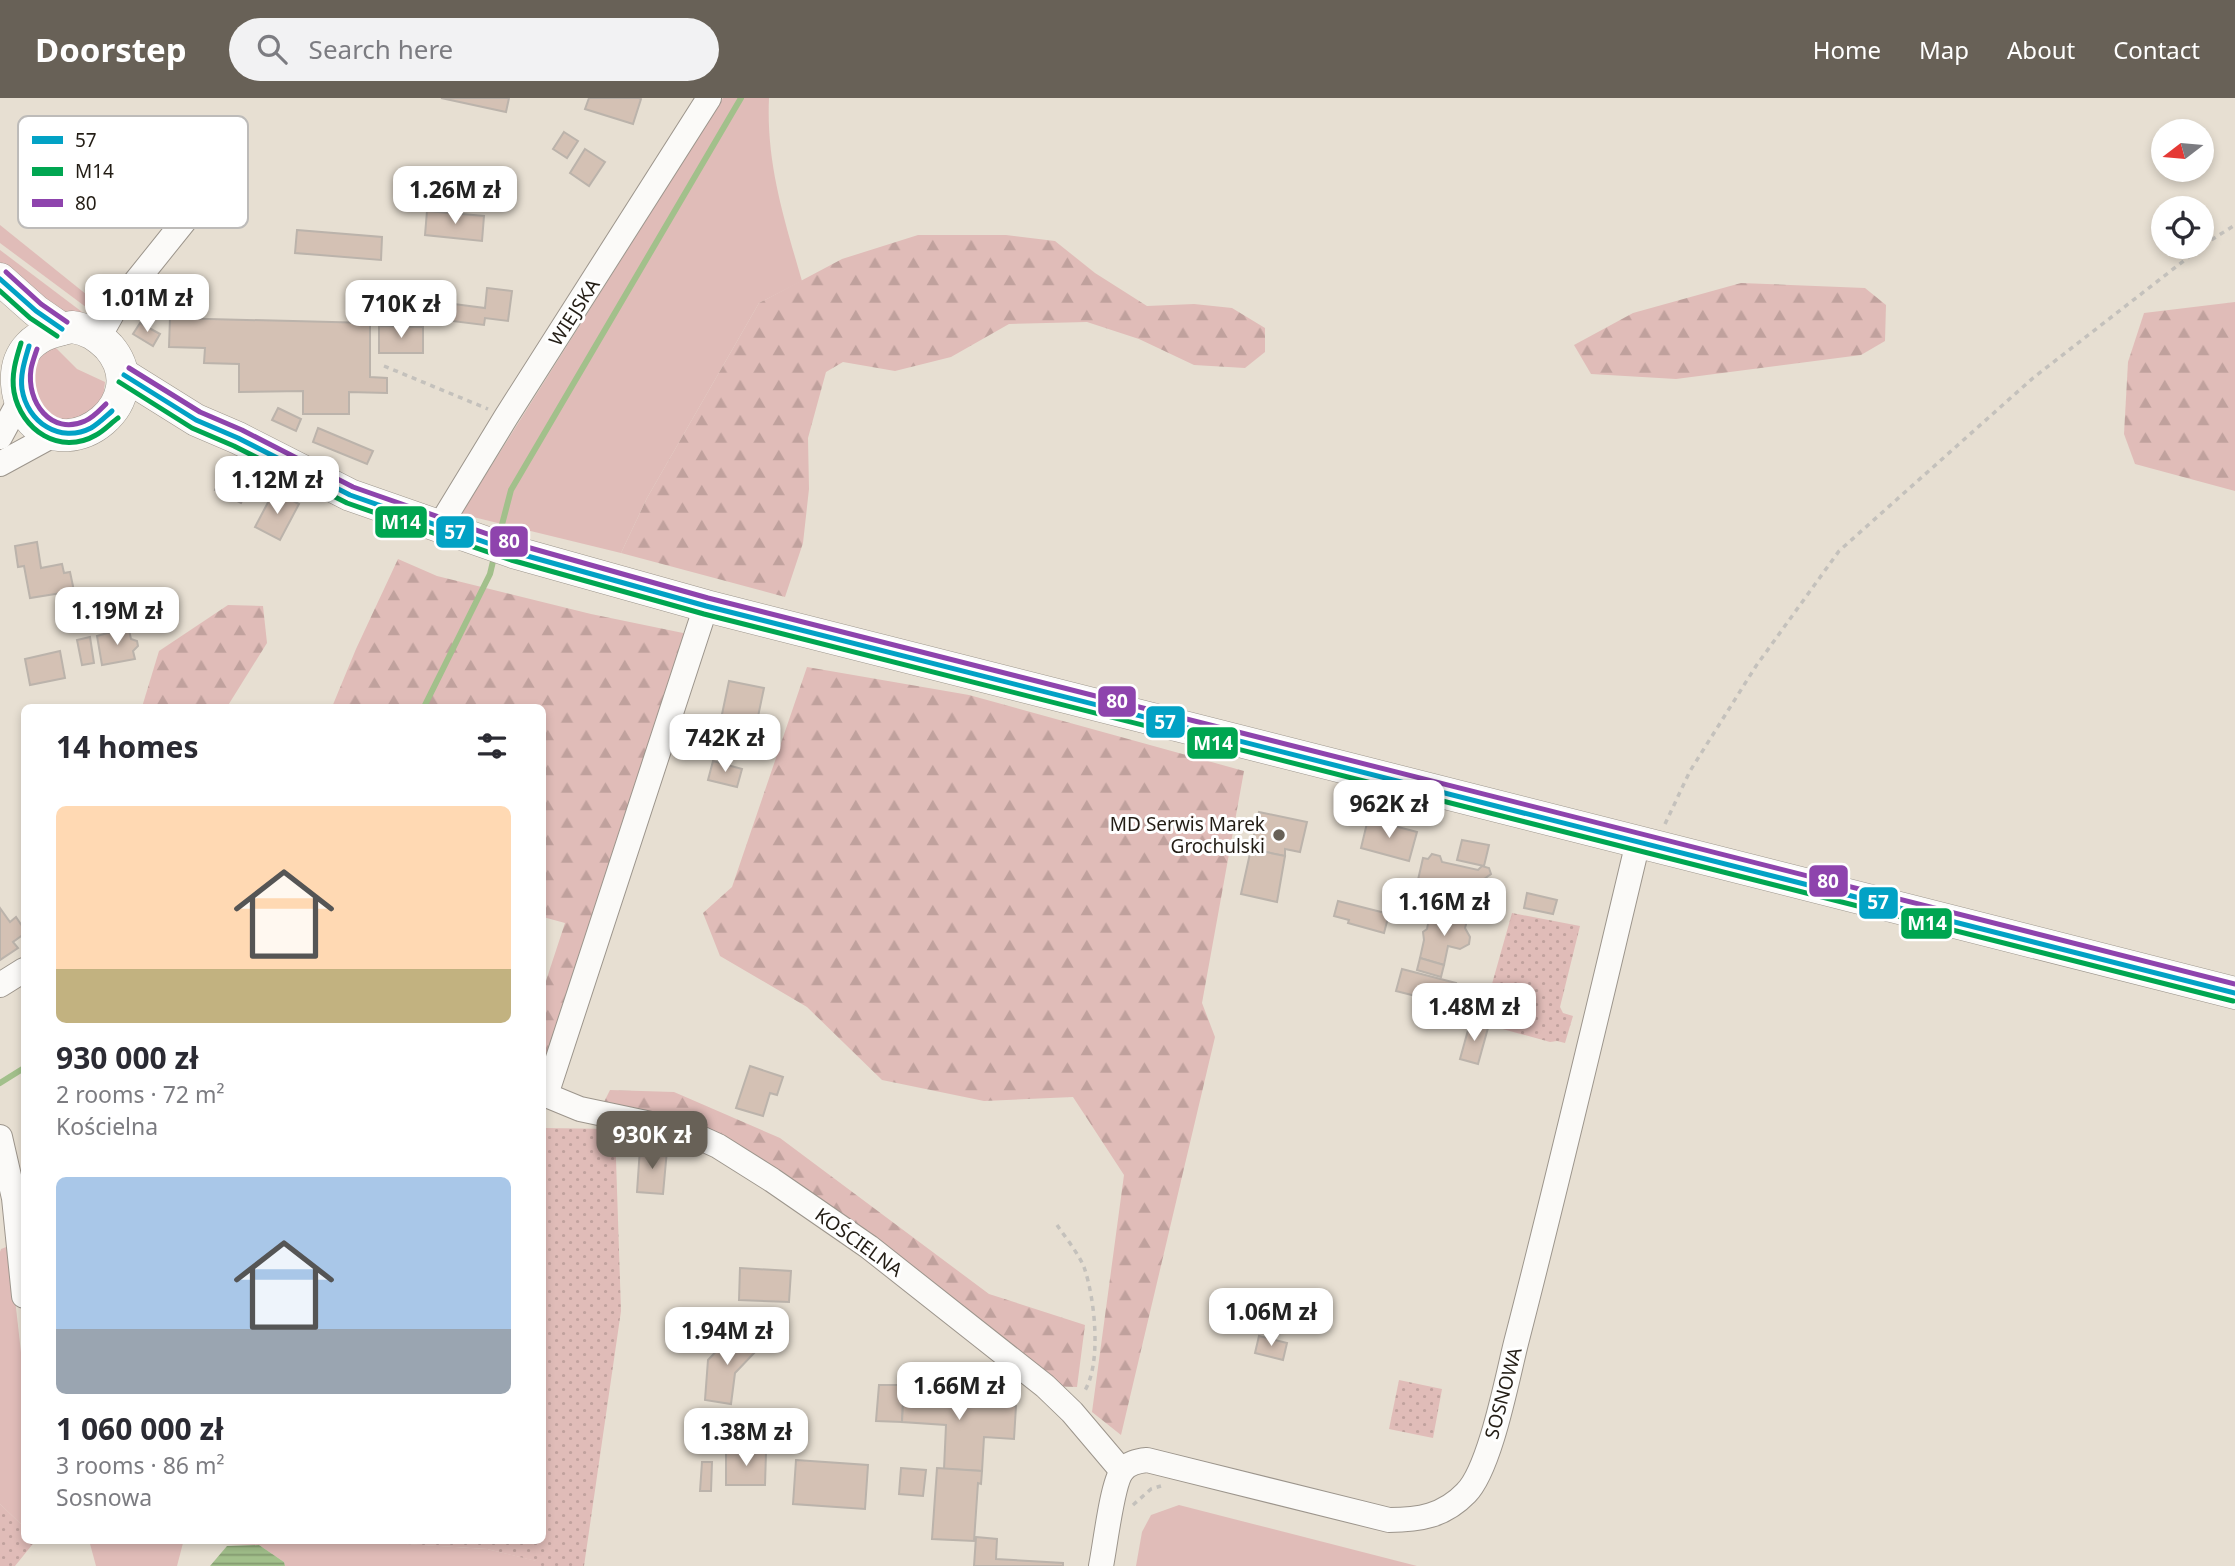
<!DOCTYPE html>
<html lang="en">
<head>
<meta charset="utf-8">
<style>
  body { margin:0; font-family:"Noto Sans",sans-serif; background:#f2f2f3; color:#2b2b33; height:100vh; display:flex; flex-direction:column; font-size:26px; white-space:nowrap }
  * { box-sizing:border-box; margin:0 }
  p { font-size:23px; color:#7c7c81 }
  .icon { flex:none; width:38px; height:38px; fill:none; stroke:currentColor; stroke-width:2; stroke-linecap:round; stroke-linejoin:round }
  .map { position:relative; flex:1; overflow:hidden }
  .drawer { position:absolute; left:21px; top:606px; width:525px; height:840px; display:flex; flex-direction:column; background:#fff; border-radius:10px; box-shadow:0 4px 10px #0003 }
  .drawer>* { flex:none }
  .needle { width:46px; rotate:254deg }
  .buttons { position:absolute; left:2151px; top:21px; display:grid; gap:14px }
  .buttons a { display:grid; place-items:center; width:63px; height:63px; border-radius:50%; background:#fff; box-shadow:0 4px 10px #0003; font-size:35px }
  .price { position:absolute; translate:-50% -60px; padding:0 16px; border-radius:14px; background:#fff; color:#222; font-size:23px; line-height:46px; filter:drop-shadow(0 2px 4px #0008) }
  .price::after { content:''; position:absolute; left:50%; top:42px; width:21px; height:16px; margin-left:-10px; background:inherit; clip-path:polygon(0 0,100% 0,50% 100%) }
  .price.active { background:#686157; color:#fff }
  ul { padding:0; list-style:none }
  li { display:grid; align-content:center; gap:14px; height:371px; padding:0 35px }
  li span { display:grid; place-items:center; height:217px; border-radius:10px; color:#555 }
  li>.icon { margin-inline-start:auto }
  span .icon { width:126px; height:126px; fill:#fffc; stroke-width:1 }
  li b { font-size:30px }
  h2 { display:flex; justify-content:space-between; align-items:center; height:84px; padding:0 35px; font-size:30px }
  header { display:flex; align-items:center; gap:42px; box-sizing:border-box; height:98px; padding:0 35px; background:#686157; color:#fff }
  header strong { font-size:33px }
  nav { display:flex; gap:38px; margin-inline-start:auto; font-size:24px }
  .search { width:490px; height:63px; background:#f2f2f3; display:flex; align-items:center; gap:18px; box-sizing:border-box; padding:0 24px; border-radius:38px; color:#7c7c81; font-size:26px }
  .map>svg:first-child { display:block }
  .green { fill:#e0bcb8 }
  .forest { fill:url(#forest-firs) }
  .park { fill:url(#park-dots) }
  .water { fill:url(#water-rules) }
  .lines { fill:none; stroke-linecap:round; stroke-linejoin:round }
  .stream { stroke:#a2c08b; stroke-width:6 }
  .building { fill:#d4c1b4; stroke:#bbb3ab; stroke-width:2 }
  .minor-casing { stroke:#9c958c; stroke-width:26 }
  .major-casing { stroke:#9c958c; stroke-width:33 }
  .path { stroke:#c4c1bc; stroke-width:3.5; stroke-dasharray:5 5; stroke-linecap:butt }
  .minor { stroke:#fbfaf8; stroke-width:24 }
  .major { stroke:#fbfaf8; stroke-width:32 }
  .bus-1-casing { stroke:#fff; stroke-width:10 }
  .bus-2-casing { stroke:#fff; stroke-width:10 }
  .bus-3-casing { stroke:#fff; stroke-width:10 }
  .bus-1 { stroke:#02a2c5; stroke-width:5 }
  .bus-2 { stroke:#00a651; stroke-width:5 }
  .bus-3 { stroke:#8e44ad; stroke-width:5 }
  .poi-dot { fill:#686157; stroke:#fff; stroke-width:2.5 }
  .labels { text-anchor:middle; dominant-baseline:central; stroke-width:6; stroke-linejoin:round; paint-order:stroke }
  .street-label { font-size:19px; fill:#231d15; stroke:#fff }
  .poi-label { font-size:19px; fill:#231d15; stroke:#fff; text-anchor:end }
  .key { fill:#fff; stroke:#bdbbb9; stroke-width:2 }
  .key-label { font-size:19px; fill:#231d15 }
  .line-badge { stroke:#fff; stroke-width:2.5 }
  .badge-label { font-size:19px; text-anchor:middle; font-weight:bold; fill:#fff }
</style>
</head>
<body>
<header>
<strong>Doorstep</strong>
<div class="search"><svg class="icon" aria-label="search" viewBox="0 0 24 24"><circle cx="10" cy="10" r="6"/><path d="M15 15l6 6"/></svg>Search here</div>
<nav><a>Home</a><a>Map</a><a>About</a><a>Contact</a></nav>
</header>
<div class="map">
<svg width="2235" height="1468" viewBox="0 0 2235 1468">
  <defs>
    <pattern id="forest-firs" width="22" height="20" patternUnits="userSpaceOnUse" patternTransform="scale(1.75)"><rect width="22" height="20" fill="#e0bcb8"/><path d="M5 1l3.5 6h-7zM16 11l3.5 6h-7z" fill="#c0a19d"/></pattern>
    <pattern id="park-dots" width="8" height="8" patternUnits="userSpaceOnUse" patternTransform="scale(1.75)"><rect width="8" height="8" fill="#e0bcb8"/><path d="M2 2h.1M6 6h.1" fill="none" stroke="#c0a19d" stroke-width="1.8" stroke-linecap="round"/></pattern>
    <pattern id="water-rules" width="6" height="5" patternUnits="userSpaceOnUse" patternTransform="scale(1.75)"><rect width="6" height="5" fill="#a2c08b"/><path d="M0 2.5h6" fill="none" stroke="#849b70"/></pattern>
  </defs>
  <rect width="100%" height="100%" fill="#e7dfd2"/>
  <g class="green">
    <path d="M723 0H769C766 65 784 121 802 183L759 205 647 400 621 455 461 416Z"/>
    <path d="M0 127 97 205 104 211 98 218 0 145Z"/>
    <path d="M0 152 94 223 87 226 37 204 0 164Z"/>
    <path d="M54 248 77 271 105 284 103 300 85 319 59 324 37 313 30 266Z"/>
    <path d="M9 1148 24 1281V1429L0 1406V1154L1 1151Z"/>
    <path d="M1179 1407 1417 1468H1136L1142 1434 1151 1417Z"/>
    <path d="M89 1442H374V1444L487 1451 537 1463 536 1468H285L284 1464 259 1447 183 1445 177 1468H96Z"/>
  </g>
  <g class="forest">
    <path d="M918 137H1006L1055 143 1095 175 1147 208 1194 206 1232 210 1265 230V254L1245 270 1194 267 1139 241 1087 224 1009 226 951 259 895 273 843 264 826 274 808 340 809 391 803 445 785 499 621 455 647 400 759 205 842 161Z"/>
    <path d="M1741 185 1865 190 1886 207 1885 243 1861 257 1676 281 1591 276 1574 247 1633 215Z"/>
    <path d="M2235 204V393L2135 366 2124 336 2128 264 2144 215Z"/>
    <path d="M398 461 437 478 591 516 688 536 543 991V892L565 825 543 819 542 609H332L356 551Z"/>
    <path d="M228 507 263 508 267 545 227 609H142L159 553Z"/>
    <path d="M807 569 969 597 1244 673 1202 905 1215 939 1121 1337 1092 1314 1124 1077 1073 999 984 1003 882 982 807 909 720 858 703 815 732 789Z"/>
    <path d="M610 992 674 994 780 1040 989 1196 1085 1227 1077 1289 1045 1288 718 1048 598 1016Z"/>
  </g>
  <g class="park">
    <path d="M1512 815 1580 828 1560 909 1563 915 1573 918 1565 945 1557 943 1550 944 1481 925Z"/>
    <path d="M543 1030 615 1031 621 1213 584 1468H536V1463L487 1451 373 1444 374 1442H542Z"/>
    <path d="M1399 1282 1442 1291 1433 1340 1389 1331Z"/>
    <path d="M0 1406 24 1429V1442H36L15 1468H0Z"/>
  </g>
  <path class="water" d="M259 1447 284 1464 285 1468H210L227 1448Z"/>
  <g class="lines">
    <g class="stream">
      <path d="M499 438 511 392 741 0"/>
      <path d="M424 609 490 476 495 455"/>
      <path d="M0 985 24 970"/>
    </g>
  </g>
  <g class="building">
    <path d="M441 0H509L506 14Z"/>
    <path d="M589 0H639L641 1 633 26 585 11Z"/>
    <path d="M564 34 578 43 567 60 553 51Z"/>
    <path d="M585 51 605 64 589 88 570 75Z"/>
    <path d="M427 113 484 118 482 143 425 137Z"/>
    <path d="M297 132 382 139 381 162 295 155Z"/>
    <path d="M487 190 512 193 508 223 485 220 484 227 444 222 447 205 485 210Z"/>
    <path d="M136 199H157L158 218 137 219Z"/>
    <path d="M170 220 370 225V279L387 280V295L349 294V316H303V293L239 294V266L204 265 205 250 169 249Z"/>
    <path d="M140 225 160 236 153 248 133 236Z"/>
    <path d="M379 228 423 229V255H379Z"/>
    <path d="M278 310 301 321 296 333 272 322Z"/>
    <path d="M318 330 373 353 367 366 313 344Z"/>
    <path d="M228 365 255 378 241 405 215 392Z"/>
    <path d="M274 393 299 406 280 442 255 429Z"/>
    <path d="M37 444 41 470 62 466 64 475 70 474 74 493 30 500 24 468 18 469 15 448Z"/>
    <path d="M118 532 119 534 129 532 131 541 137 543 138 548 133 553 135 561 102 567 97 538Z"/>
    <path d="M90 539 94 565 82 567 77 542Z"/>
    <path d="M60 553 65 580 30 587 25 561Z"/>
    <path d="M729 583 764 590 756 628 721 621Z"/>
    <path d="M713 663 742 671 737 689 708 682Z"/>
    <path d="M1259 714 1307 724 1300 754 1285 751V758L1251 751Z"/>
    <path d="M1368 721 1417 734 1409 763 1361 750Z"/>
    <path d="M1462 742 1489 747 1484 768 1457 762Z"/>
    <path d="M1251 751 1285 758 1277 804 1241 796Z"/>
    <path d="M1432 756 1440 758 1442 764 1478 772 1482 768 1489 770 1491 776 1484 781 1479 803 1472 802 1468 819 1449 815 1453 797 1436 793 1434 799 1415 795 1423 760 1428 761Z"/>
    <path d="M1527 795 1557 802 1553 816 1524 810Z"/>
    <path d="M1338 803 1389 816 1384 835 1348 825 1349 822 1334 818Z"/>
    <path d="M0 810 10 824 16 819 24 831V836L13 844 18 850 0 862Z"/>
    <path d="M1449 815 1468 819 1465 830 1470 839 1469 846 1460 851 1448 848 1444 867 1420 860 1424 842 1423 834 1427 831 1429 821 1447 825Z"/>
    <path d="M1420 860 1444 867 1441 879 1417 872Z"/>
    <path d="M1402 871 1456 885 1451 907 1396 893Z"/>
    <path d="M1470 925 1488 930 1478 966 1460 961Z"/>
    <path d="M750 968 783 979 777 997 770 995 763 1018 736 1010Z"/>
    <path d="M640 1050 667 1052 663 1096 637 1094Z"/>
    <path d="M740 1170 791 1173 789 1204 739 1202Z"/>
    <path d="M738 1230 757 1252 735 1275 731 1306 705 1302 708 1262Z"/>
    <path d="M1259 1238 1287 1245 1283 1262 1255 1255Z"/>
    <path d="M879 1287H904L902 1324 876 1323Z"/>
    <path d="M904 1287 969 1291 968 1305 1016 1308 1014 1341 984 1339 982 1373 944 1371 946 1327 902 1324Z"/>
    <path d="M726 1353 766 1354 765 1387H726Z"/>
    <path d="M796 1362 868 1367 865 1411 793 1406Z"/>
    <path d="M702 1364H712L711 1393H700Z"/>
    <path d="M901 1370 926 1372 923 1398 899 1396Z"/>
    <path d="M937 1370 982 1373 981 1386 978 1385 974 1443 932 1441Z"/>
    <path d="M976 1439 997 1441 996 1461 1063 1465V1468H974Z"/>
  </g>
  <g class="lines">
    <g class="minor-casing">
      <g id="minor">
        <path d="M99 239 117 207 194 111"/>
        <path d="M0 339 20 302"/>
        <path d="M0 366 55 336"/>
        <path d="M439 429 506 319 709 0"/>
        <path d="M0 887 24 872"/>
        <path d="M546 997 706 508"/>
        <path d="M542 998 546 997 580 1011 651 1026 696 1038 718 1048 772 1082 869 1149 1045 1288 1072 1314 1122 1373"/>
        <path d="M0 1039 14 1100 24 1198"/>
        <path d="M1101 1468C1105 1449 1112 1386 1122 1373 1128 1365 1137 1363 1147 1362L1389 1422C1419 1422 1444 1418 1466 1395 1490 1371 1507 1281 1516 1245 1559 1079 1598 911 1638 744"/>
      </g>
    </g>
    <g class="major-casing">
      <g id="major">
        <path d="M0 181 36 213 62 231"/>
        <path d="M72 229C88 231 98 238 109 249 155 303 72 366 32 323 15 304 10 268 29 248 40 236 57 232 72 229Z"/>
        <path d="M124 277 196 322 238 340 350 397 513 454 706 508 2235 895"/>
      </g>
    </g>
    <g class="path">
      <path d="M384 268 488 311"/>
      <path d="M1665 726 1690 673 1756 568 1839 453 2033 280 2208 144 2235 127"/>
      <path d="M1057 1127C1066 1140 1078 1155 1084 1169 1095 1201 1102 1266 1084 1294"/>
      <path d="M1133 1407 1151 1391 1161 1388"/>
    </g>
    <use href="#minor" class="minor"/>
    <use href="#major" class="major"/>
    <g class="bus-1-casing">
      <g id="bus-1">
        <path d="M0 181 36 213 62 231"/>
        <path d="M29 248C25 262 20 276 22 291 27 324 60 346 91 330 98 326 105 319 112 313"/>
        <path d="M124 277 196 322 238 340 350 397 513 454 706 508 2235 895"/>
      </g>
    </g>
    <g class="bus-2-casing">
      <g id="bus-2">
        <path d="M0 193 30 220 57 238"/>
        <path d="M21 245C16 261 11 277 14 294 21 332 60 358 96 337 104 333 111 325 118 320"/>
        <path d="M119 284 192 330 234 348 347 405 511 462 704 516 2233 903"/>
      </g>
    </g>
    <g class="bus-3-casing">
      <g id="bus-3">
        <path d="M6 174 41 206 67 224"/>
        <path d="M37 251C35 257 32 265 31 271 26 304 51 338 85 323 93 320 100 312 106 306"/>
        <path d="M129 270 200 314 242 332 353 389 516 446 708 500 2235 886"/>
      </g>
    </g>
    <use href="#bus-1" class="bus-1"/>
    <use href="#bus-2" class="bus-2"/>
    <use href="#bus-3" class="bus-3"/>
  </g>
  <circle class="poi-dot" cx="1279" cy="737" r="7"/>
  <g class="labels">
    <g class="street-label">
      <text transform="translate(574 214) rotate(-57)">WIEJSKA</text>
      <text transform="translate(859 1144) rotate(36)">KOŚCIELNA</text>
      <text transform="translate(1503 1295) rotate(-75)">SOSNOWA</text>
    </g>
    <g class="poi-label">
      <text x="1265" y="726">MD Serwis Marek<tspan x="1265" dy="22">Grochulski</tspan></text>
    </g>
  </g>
  <rect x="18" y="18" width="230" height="112" rx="10" class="key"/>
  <rect x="32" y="38" width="31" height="8" fill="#02a2c5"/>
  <rect x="32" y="69" width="31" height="9" fill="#00a651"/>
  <rect x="32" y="101" width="31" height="8" fill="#8e44ad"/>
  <g class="key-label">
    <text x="75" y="49">57</text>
    <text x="75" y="80">M14</text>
    <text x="75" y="112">80</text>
  </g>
  <g class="line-badge">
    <rect x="374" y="407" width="54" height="34" rx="7" fill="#00a651"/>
    <rect x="435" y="417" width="40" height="34" rx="7" fill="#02a2c5"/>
    <rect x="489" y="427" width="40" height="33" rx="7" fill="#8e44ad"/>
    <rect x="1097" y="587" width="40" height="33" rx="7" fill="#8e44ad"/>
    <rect x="1145" y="607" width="41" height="34" rx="7" fill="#02a2c5"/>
    <rect x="1186" y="628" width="53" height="34" rx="7" fill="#00a651"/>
    <rect x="1808" y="766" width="41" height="34" rx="7" fill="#8e44ad"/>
    <rect x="1858" y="788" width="41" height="34" rx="7" fill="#02a2c5"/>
    <rect x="1900" y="809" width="53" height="33" rx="7" fill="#00a651"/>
  </g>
  <g class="badge-label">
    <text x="401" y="431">M14</text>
    <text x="455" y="441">57</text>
    <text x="509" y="450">80</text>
    <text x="1117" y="610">80</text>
    <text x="1165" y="631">57</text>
    <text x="1213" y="652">M14</text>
    <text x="1828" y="790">80</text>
    <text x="1878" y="811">57</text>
    <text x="1927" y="832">M14</text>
  </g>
</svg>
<div class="buttons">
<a><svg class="needle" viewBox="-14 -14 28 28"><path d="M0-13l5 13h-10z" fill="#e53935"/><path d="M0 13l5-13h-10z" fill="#7c7c81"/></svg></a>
<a><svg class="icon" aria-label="locate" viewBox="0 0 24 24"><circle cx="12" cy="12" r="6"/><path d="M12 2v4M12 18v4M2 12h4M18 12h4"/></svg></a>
</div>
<b class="price" style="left:455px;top:128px">1.26M zł</b>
<b class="price" style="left:147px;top:236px">1.01M zł</b>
<b class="price" style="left:401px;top:242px">710K zł</b>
<b class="price" style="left:277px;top:418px">1.12M zł</b>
<b class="price" style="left:117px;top:549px">1.19M zł</b>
<b class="price" style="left:725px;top:676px">742K zł</b>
<b class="price" style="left:1389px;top:742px">962K zł</b>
<b class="price" style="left:1444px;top:840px">1.16M zł</b>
<b class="price" style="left:1474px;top:945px">1.48M zł</b>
<b class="price active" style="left:652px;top:1073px">930K zł</b>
<b class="price" style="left:1271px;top:1250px">1.06M zł</b>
<b class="price" style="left:727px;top:1269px">1.94M zł</b>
<b class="price" style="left:959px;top:1324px">1.66M zł</b>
<b class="price" style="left:746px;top:1370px">1.38M zł</b>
<section class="drawer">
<h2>14 homes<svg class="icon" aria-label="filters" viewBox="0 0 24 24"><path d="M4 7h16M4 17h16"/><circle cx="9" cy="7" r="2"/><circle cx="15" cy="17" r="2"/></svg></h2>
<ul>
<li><span style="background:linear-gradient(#ffd9b3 75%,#c2b280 0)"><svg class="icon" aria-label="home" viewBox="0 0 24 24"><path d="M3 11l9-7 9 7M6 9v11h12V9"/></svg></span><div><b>930 000 zł</b><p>2 rooms · 72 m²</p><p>Kościelna</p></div></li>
<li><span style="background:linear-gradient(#a9c7e8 70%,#9aa5b1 0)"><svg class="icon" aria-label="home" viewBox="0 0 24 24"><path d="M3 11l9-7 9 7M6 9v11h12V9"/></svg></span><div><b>1 060 000 zł</b><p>3 rooms · 86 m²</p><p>Sosnowa</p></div></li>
</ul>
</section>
</div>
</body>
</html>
